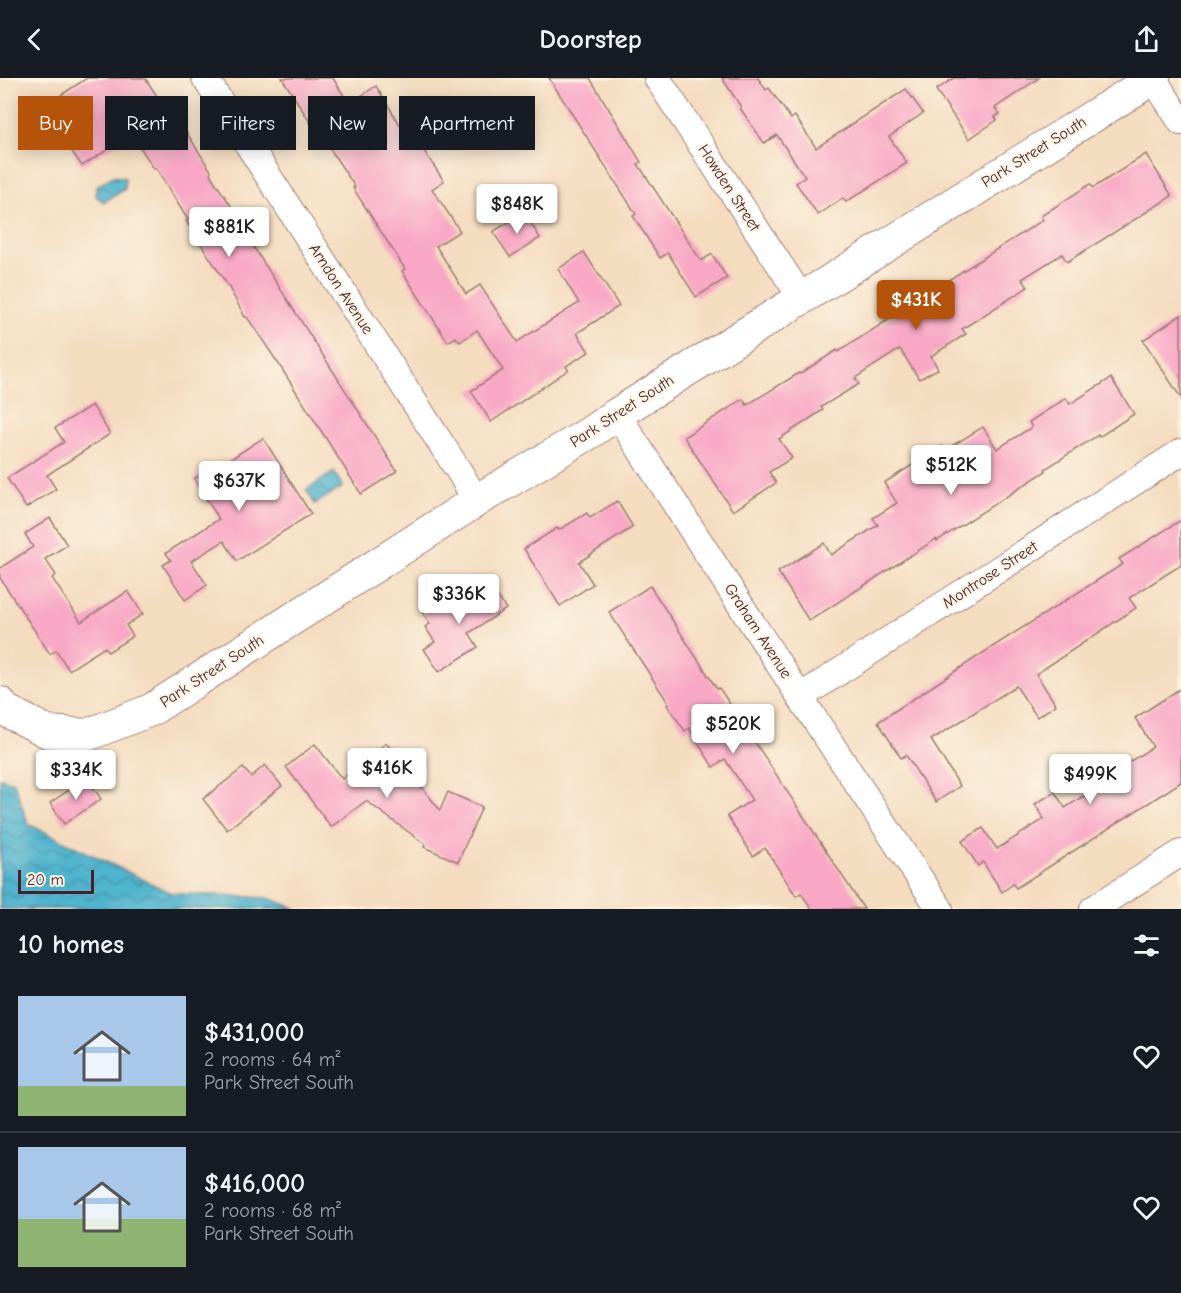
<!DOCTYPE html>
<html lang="en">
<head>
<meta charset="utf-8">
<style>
  body { margin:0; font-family:"Comic Neue",sans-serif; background:#20242c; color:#f1f3f6; height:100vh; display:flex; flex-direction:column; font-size:22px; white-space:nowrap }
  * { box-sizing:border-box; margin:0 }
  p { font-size:20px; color:#9ea1a6 }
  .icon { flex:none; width:33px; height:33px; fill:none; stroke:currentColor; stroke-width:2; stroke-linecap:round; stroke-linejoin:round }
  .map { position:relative; height:831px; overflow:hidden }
  .details { display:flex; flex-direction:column; background:#171b24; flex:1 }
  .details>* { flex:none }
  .banner { position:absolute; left:18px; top:18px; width:600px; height:54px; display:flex; gap:12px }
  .scale { position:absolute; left:18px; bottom:15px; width:76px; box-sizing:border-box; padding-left:6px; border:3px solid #4a1f2b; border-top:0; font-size:16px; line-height:21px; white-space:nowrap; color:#4a1f2b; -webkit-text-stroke:4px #fcf5e5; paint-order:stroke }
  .price { position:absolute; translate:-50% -51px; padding:0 14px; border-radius:6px; background:#fff; color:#222; font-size:20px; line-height:39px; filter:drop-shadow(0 2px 3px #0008) }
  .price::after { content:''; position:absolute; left:50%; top:36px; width:18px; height:14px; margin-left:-9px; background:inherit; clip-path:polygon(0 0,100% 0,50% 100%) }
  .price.current { background:#b45309; color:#fff }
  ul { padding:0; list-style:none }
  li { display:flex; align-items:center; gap:18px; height:150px; padding:0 18px }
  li+li { border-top:2px solid #363941 }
  li span { display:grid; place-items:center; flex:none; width:168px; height:120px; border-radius:0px; color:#555 }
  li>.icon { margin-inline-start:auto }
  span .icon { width:72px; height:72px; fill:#fffc; stroke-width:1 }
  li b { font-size:26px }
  h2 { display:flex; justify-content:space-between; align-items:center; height:72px; padding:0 18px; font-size:26px }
  .tag { padding:0 21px; border-radius:0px; background:#171b24; box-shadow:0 3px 15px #0003; font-size:21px; line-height:54px }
  .tag.current { background:#b45309; color:#fff }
  header { display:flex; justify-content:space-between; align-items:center; height:78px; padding:0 18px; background:#171b24; font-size:27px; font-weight:700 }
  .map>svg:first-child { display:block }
  .water { fill:url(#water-waves); stroke:#4d6a7c; stroke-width:1.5 }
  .building { fill:#f8a7c5 }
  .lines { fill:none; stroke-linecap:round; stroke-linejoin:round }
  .minor-casing { stroke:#9f7e75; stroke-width:28 }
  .tertiary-casing { stroke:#9f7e75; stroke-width:34 }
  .minor { stroke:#fff; stroke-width:26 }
  .tertiary { stroke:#fff; stroke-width:32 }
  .labels { text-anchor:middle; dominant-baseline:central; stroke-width:4.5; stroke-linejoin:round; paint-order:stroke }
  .street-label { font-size:16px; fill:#4a1f2b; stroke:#fcf5e5 }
</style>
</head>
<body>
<header><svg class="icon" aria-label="back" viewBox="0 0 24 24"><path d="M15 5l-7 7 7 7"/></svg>Doorstep<svg class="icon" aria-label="share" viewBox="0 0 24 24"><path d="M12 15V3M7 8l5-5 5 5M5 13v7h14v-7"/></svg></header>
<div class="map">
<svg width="1181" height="831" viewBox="0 0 1181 831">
  <defs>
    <pattern id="water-waves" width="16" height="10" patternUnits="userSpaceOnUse" patternTransform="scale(1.5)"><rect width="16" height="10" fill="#50b4ce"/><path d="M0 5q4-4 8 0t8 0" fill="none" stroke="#4492a7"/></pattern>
  </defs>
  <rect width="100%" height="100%" fill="#fcf5e5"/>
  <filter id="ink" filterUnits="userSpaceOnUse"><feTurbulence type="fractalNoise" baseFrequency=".0167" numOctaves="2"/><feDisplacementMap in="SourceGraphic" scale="12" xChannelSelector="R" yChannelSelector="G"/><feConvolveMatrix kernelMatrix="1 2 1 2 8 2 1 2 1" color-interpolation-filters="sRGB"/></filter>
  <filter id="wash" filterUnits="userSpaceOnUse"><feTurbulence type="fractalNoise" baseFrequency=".008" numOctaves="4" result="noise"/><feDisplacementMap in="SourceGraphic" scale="24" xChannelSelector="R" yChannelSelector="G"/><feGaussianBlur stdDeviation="1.35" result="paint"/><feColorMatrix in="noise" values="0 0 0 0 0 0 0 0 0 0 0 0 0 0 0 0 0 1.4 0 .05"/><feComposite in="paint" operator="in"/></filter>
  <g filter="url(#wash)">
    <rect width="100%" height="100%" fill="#f4dcbf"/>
    <g class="water">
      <path d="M113 98 125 100V111L104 124 96 118V109Z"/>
      <path d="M334 394 343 409 315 426 306 412Z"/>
      <path d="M0 700 14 704 28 746 171 815 268 820 297 831H0Z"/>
    </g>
    <g id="blocks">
      <g class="building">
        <path d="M87 0H145L181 54 185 52 211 93 210 95 215 104 238 138 235 140 397 393 361 416 280 288 247 239H245L228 208 186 143 188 142 156 90 154 91 132 56 82 88 71 72 88 61 61 17Z"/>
        <path d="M282 0H333L349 26 376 8 404 53 409 50 444 103 432 111 460 153 436 168 466 216 480 207 517 264 579 225 558 191 584 174 619 228 577 255 589 274 566 288 568 292 491 344 471 313 503 292 477 252 460 264 456 259 448 264 402 193 405 191 353 110 355 109 319 54 317 55Z"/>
        <path d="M549 0H590L641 84 638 86 701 183 712 176 727 200 696 219 668 175 660 180 633 138 636 136Z"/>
        <path d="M722 0H758L766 12 769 10 791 41 795 38 816 70 906 11 923 35 889 59 907 85 846 124 843 120 818 137 796 105 805 99 777 57 764 65 740 30 741 29Z"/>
        <path d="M954 0H1039L995 30 1000 36 995 39 997 42 969 61 936 12Z"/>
        <path d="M1146 76 1172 118 1067 184 1062 176 1022 201 1028 209 962 251 966 256 931 278 938 291 919 301 900 271 855 300 859 306 821 329 823 332 779 361 792 380 769 394 776 405 733 433 684 359 743 321 747 327 799 295 800 296 837 272 838 274 918 223 917 222 1043 142 1041 138 1090 106 1093 110Z"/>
        <path d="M524 134 540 160 510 179 493 154Z"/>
        <path d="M1181 237V320L1143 262Z"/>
        <path d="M1111 300 1134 336 1099 359 1098 357 1045 391 1046 393 937 463 936 461 809 543 778 494 824 465 831 477 878 447 873 440 897 425 884 405 942 368 945 372 983 349 997 371 1032 349 1029 344 1066 320 1070 326Z"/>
        <path d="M92 327 110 356 47 397 56 411 26 430 7 400 64 364 55 350Z"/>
        <path d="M263 360 311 436 237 483 224 463 191 483 207 507 185 522 163 487 171 482 166 475 219 441 194 401 221 384 223 386Z"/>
        <path d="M617 423 633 449 579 484 593 506 560 528 524 471 557 450 559 452 587 435 590 440Z"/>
        <path d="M50 440 67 467 45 481 56 497 52 500 81 544 128 513 143 536 126 547 133 558 108 574 105 569 69 592 56 572 50 576 0 500V490L33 469 25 456Z"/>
        <path d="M1181 442V487L1129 520 1136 530 1036 596 1056 627 1037 639 1016 608 931 662 960 708 936 724 906 677 901 680 878 644 986 573 1123 486 1119 481Z"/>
        <path d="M489 505 506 531 469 555 478 569 439 594 424 571 435 564 425 549 430 546 423 535 446 520 452 528Z"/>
        <path d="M650 508 717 611 719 610 734 632 864 831H812L801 815 796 818 765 770 753 778 727 738 752 722 725 681 713 689 689 650 685 653 667 627 669 626 609 534Z"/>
        <path d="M1181 610V704L1016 810 1013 806 1002 814 983 784 978 788 962 763 983 750 997 771 1044 741 1035 726 1055 714 1065 730 1126 691 1124 687 1153 669 1135 640Z"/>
        <path d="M386 665 440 732 448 714 482 729 458 784 424 769 425 766 366 723 331 749 286 689 315 666 342 701Z"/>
        <path d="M265 687 282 708 227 752 203 721 243 690 251 699Z"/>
        <path d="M87 700 101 721 64 746 50 725Z"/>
      </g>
    </g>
  </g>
  <g filter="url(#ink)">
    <use href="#blocks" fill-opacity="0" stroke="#9f7e75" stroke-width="1.5"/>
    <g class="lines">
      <g class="minor-casing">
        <g id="minor">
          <path d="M205 0 462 398 476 423"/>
          <path d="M657 0 801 219"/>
          <path d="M1153 0 1181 44"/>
          <path d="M617 336 800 619 940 831"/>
          <path d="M800 619 1181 374"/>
          <path d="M1093 831 1181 775"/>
        </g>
      </g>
      <g class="tertiary-casing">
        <path id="tertiary" d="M0 625 5 632 48 654 87 657 151 632 476 423 591 354 617 336 1154 0"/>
      </g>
      <use href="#minor" class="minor"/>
      <use href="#tertiary" class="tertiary"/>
    </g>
  </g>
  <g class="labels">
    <g class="street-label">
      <text transform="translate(1034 74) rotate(-32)">Park Street South</text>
      <text transform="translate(729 110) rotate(57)">Howden Street</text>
      <text transform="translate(341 211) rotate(57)">Arndon Avenue</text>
      <text transform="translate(622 333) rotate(-33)">Park Street South</text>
      <text transform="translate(990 497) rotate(-33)">Montrose Street</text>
      <text transform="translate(758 553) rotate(57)">Graham Avenue</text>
      <text transform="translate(212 593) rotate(-33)">Park Street South</text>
    </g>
  </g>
</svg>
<div class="scale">20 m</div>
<b class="price" style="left:517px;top:157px">$848K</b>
<b class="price" style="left:229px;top:180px">$881K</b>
<b class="price current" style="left:916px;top:253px">$431K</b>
<b class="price" style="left:951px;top:418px">$512K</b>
<b class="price" style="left:239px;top:434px">$637K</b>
<b class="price" style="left:459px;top:547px">$336K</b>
<b class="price" style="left:733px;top:677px">$520K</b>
<b class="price" style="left:387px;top:721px">$416K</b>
<b class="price" style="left:76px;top:723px">$334K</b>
<b class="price" style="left:1090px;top:727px">$499K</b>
<div class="banner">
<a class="tag current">Buy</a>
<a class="tag">Rent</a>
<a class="tag">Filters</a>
<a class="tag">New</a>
<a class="tag">Apartment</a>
</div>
</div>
<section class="details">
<h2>10 homes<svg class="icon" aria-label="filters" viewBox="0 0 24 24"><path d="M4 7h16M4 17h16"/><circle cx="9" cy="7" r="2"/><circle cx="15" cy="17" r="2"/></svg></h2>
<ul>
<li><span style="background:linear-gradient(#a9c7e8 75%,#8fb573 0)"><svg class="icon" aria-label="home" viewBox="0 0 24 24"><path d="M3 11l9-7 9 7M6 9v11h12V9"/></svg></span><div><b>$431,000</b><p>2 rooms · 64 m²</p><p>Park Street South</p></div><svg class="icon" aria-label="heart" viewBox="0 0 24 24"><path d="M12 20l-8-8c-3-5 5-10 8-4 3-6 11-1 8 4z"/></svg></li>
<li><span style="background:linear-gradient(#a9c7e8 60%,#8fb573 0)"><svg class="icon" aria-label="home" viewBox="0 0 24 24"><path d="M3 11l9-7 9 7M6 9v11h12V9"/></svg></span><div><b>$416,000</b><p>2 rooms · 68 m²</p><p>Park Street South</p></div><svg class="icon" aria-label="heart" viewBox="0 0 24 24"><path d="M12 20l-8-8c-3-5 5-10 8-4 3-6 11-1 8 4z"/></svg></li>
</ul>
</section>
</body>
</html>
